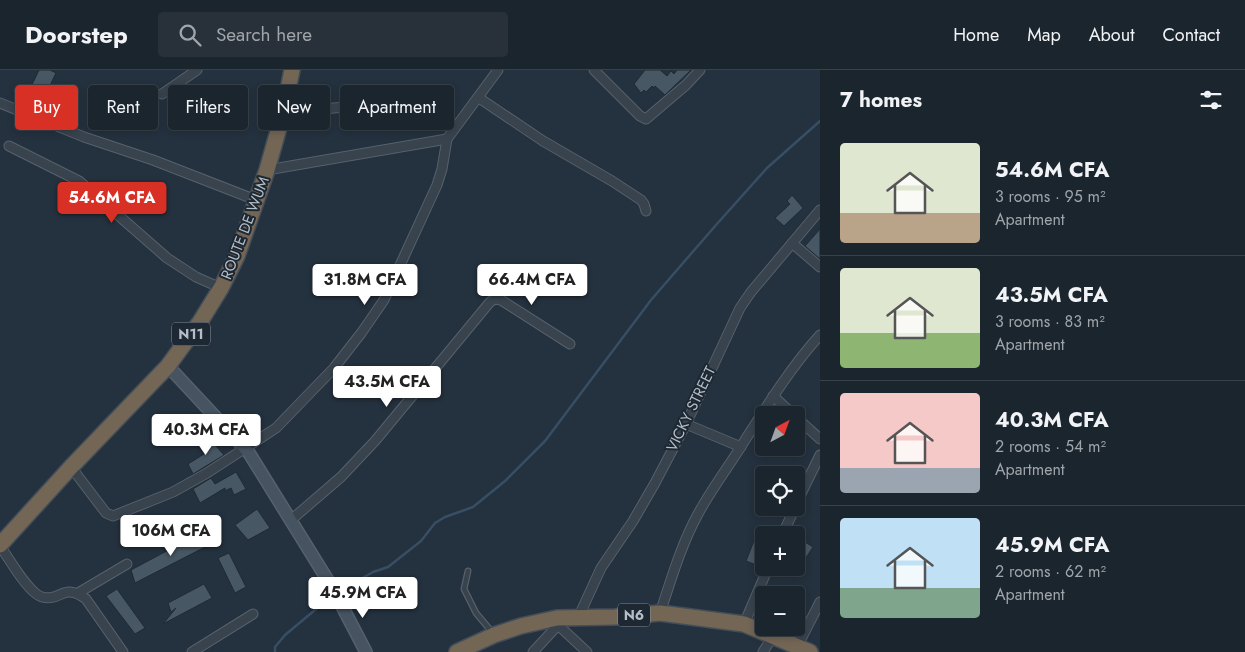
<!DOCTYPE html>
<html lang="en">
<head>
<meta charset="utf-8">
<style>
  body { margin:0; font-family:Jost,sans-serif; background:#28313a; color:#f1f3f6; height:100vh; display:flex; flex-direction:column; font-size:19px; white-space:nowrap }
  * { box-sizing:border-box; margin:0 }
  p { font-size:16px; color:#a0a5aa }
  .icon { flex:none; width:28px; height:28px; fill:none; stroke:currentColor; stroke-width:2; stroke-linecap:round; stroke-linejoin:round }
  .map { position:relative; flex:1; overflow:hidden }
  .details { display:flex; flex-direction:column; background:#1b252e; width:425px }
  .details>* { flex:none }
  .top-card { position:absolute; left:15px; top:15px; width:475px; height:45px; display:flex; gap:10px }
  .needle { width:32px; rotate:41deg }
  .tools { position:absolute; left:755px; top:336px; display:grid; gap:10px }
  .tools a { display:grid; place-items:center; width:50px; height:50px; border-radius:5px; background:#1b252e; box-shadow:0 2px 8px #0003,0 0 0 1px #39424a; font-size:25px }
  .price { position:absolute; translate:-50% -42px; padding:0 11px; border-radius:5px; background:#fff; color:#222; font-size:16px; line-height:32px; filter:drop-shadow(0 1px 2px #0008) }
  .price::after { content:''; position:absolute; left:50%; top:30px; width:15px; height:11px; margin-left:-8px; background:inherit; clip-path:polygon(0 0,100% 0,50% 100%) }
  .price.current { background:#d93025; color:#fff }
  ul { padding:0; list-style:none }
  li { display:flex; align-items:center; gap:15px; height:125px; padding:0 20px }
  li+li { border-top:1px solid #39424a }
  li span { display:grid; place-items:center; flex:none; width:140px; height:100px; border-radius:5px; color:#555 }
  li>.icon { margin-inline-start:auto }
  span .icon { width:60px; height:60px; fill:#fffc; stroke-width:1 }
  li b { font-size:21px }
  h2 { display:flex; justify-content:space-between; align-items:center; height:60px; padding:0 20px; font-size:21px }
  .pill { padding:0 18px; border-radius:5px; background:#1b252e; box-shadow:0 2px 8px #0003,0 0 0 1px #39424a; font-size:18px; line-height:45px }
  .pill.current { background:#d93025; color:#fff }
  header { display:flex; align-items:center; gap:30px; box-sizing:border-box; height:70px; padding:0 25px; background:#1b252e; border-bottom:1px solid #39424a }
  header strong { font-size:24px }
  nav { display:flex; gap:28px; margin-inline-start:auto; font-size:18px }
  .search { width:350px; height:45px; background:#28313a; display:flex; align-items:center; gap:12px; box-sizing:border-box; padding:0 18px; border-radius:5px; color:#a0a5aa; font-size:19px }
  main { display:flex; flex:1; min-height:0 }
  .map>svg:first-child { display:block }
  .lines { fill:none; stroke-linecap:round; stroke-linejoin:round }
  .stream { stroke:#384e65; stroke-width:2.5 }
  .building { fill:#485764; stroke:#1f2a35 }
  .lane-casing { stroke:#56616c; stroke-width:7 }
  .street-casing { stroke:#56616c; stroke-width:11 }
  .secondary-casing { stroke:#56616c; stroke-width:14 }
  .highway-casing { stroke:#434e59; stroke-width:18 }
  .lane { stroke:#38434e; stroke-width:4.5 }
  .street { stroke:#38434e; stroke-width:9 }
  .secondary { stroke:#465361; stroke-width:11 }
  .highway { stroke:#746655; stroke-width:15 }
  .labels { text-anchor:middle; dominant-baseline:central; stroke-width:4; stroke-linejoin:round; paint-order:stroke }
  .shield { fill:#1d2833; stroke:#87919c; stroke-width:1 }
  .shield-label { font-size:14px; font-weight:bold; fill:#b4bec9 }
  .street-label { font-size:15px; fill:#b4bec9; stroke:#1d2833 }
</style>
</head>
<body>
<header>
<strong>Doorstep</strong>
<div class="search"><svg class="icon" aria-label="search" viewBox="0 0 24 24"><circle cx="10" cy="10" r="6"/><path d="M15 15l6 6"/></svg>Search here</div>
<nav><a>Home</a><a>Map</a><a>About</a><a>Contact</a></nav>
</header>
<main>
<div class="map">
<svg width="820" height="582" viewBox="0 0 820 582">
  <rect width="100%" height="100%" fill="#24313e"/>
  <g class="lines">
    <g class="stream">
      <path d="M338 522 373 502 388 497 421 471 435 453 445 447 473 437 505 411 545 371 651 230 716 155 767 98 820 51"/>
      <path d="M275 582V577L285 565 333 525"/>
    </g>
  </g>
  <g class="building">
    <path d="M39 0H50L56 3 44 28 29 21Z"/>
    <path d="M645 0H660L667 6 671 1 674 4 677 0H691L665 25 655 16 654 18 652 16 646 22 644 20 641 23 634 14Z"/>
    <path d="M792 125 803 138 784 156 775 148 790 134 787 131Z"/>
    <path d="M820 159V189L805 176Z"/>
    <path d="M208 367 224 385 193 404 188 394 204 384 198 376Z"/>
    <path d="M236 402 246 419 234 425 231 418 225 421V418L200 433 193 419 211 408 215 414Z"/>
    <path d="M257 439 270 458 248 470 235 455Z"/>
    <path d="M204 461 211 474 135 513 131 500Z"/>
    <path d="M755 468 764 471V483L759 496 746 491Z"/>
    <path d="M802 470 813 477 804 491 796 486V480Z"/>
    <path d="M229 483 246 517 235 523 218 488Z"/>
    <path d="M204 514 212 528 163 554 176 538 171 542 168 533Z"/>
    <path d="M117 519 145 558 135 564 106 526Z"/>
  </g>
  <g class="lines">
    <g class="lane-casing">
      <path id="lane" d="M468 501 464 519 476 543 492 562"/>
    </g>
    <g class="street-casing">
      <g id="street">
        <path d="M594 0 640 46 646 49 686 15 700 0"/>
        <path d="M162 24 197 0"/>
        <path d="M479 28 543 71 612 111 641 130 644 134 646 141"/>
        <path d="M0 33 84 67 153 90 256 130"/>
        <path d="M284 40 323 39 356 36"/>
        <path d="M9 76 79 111 167 188 196 207 221 218"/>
        <path d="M267 100 447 69 498 0"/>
        <path d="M792 173 820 197"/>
        <path d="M773 326 794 345"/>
        <path d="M796 347 820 369"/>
        <path d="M686 354 741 377"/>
        <path d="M71 397 106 443 113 446 173 422 207 403 276 358 334 298 362 262 384 230 437 115 442 99 447 69"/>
        <path d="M796 434 820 385"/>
        <path d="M291 450 341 407 375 371 490 232 495 229 501 230 570 274"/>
        <path d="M782 465 795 438"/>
        <path d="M0 476C9 488 28 523 42 527 61 532 63 512 86 529L123 582"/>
        <path d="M78 523 127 494"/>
        <path d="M660 543C671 510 681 475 698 444 712 418 730 395 745 370 768 334 791 297 820 265"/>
        <path d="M557 548 558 555 587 582"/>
        <path d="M578 548 601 498 633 451 655 413 686 354 740 238 751 222 820 140"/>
        <path d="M744 554 768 498"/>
        <path d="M797 577 820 532"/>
        <path d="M192 582 253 544"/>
        <path d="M533 582 558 555"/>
        <path d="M763 582 773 566"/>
      </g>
    </g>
    <g class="secondary-casing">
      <path id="secondary" d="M168 296 249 383 332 517 366 582"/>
    </g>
    <g class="highway-casing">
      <g id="highway">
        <path d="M0 475 71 397 168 296 200 252 221 218 237 186 267 100 284 40 292 0"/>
        <path d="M457 582 494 565 521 556 557 548 615 547 660 543 744 554 810 582"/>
      </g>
    </g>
    <use href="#lane" class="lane"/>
    <use href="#street" class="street"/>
    <use href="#secondary" class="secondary"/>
    <use href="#highway" class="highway"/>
  </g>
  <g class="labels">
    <g class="shield">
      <rect x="172" y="252.5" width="38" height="23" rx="4"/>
      <rect x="618" y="533.5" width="32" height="23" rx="4"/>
    </g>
    <g class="shield-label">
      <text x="191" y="264">N11</text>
      <text x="634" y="545">N6</text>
    </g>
    <g class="street-label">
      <text transform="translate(245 158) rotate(-69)">ROUTE DE WUM</text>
      <text transform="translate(691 339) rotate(-64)">VICKY STREET</text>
    </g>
  </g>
</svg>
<div class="tools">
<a><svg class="needle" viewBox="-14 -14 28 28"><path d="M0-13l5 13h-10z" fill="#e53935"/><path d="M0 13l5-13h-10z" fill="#a0a5aa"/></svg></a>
<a><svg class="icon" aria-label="locate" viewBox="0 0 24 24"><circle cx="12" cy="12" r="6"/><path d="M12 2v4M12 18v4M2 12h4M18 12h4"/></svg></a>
<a>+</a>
<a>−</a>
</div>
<b class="price current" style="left:112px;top:154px">54.6M CFA</b>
<b class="price" style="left:365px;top:236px">31.8M CFA</b>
<b class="price" style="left:532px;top:236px">66.4M CFA</b>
<b class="price" style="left:387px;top:338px">43.5M CFA</b>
<b class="price" style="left:206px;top:386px">40.3M CFA</b>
<b class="price" style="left:171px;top:487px">106M CFA</b>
<b class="price" style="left:363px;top:549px">45.9M CFA</b>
<div class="top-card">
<a class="pill current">Buy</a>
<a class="pill">Rent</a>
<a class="pill">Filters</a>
<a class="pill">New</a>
<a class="pill">Apartment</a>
</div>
</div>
<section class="details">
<h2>7 homes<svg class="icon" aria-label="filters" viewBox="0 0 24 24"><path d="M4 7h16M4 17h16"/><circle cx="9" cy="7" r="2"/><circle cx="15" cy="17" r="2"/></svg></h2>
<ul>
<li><span style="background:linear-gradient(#dfe7d0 70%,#b9a48a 0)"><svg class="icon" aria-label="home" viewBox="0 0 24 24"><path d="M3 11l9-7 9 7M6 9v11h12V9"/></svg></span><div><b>54.6M CFA</b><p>3 rooms · 95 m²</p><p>Apartment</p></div></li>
<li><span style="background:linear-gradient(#dfe7d0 65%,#8fb573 0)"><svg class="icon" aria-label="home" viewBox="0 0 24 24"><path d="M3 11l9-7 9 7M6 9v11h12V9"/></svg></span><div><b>43.5M CFA</b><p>3 rooms · 83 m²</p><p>Apartment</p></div></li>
<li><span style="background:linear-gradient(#f6c9c9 75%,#9aa5b1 0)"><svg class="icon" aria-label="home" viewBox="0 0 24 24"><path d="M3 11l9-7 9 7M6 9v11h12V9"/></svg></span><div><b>40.3M CFA</b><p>2 rooms · 54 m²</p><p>Apartment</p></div></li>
<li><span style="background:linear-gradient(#bfe0f5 70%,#7fa58c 0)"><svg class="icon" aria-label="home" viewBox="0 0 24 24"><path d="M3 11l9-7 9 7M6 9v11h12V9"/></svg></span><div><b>45.9M CFA</b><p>2 rooms · 62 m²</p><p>Apartment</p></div></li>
</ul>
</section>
</main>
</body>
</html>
